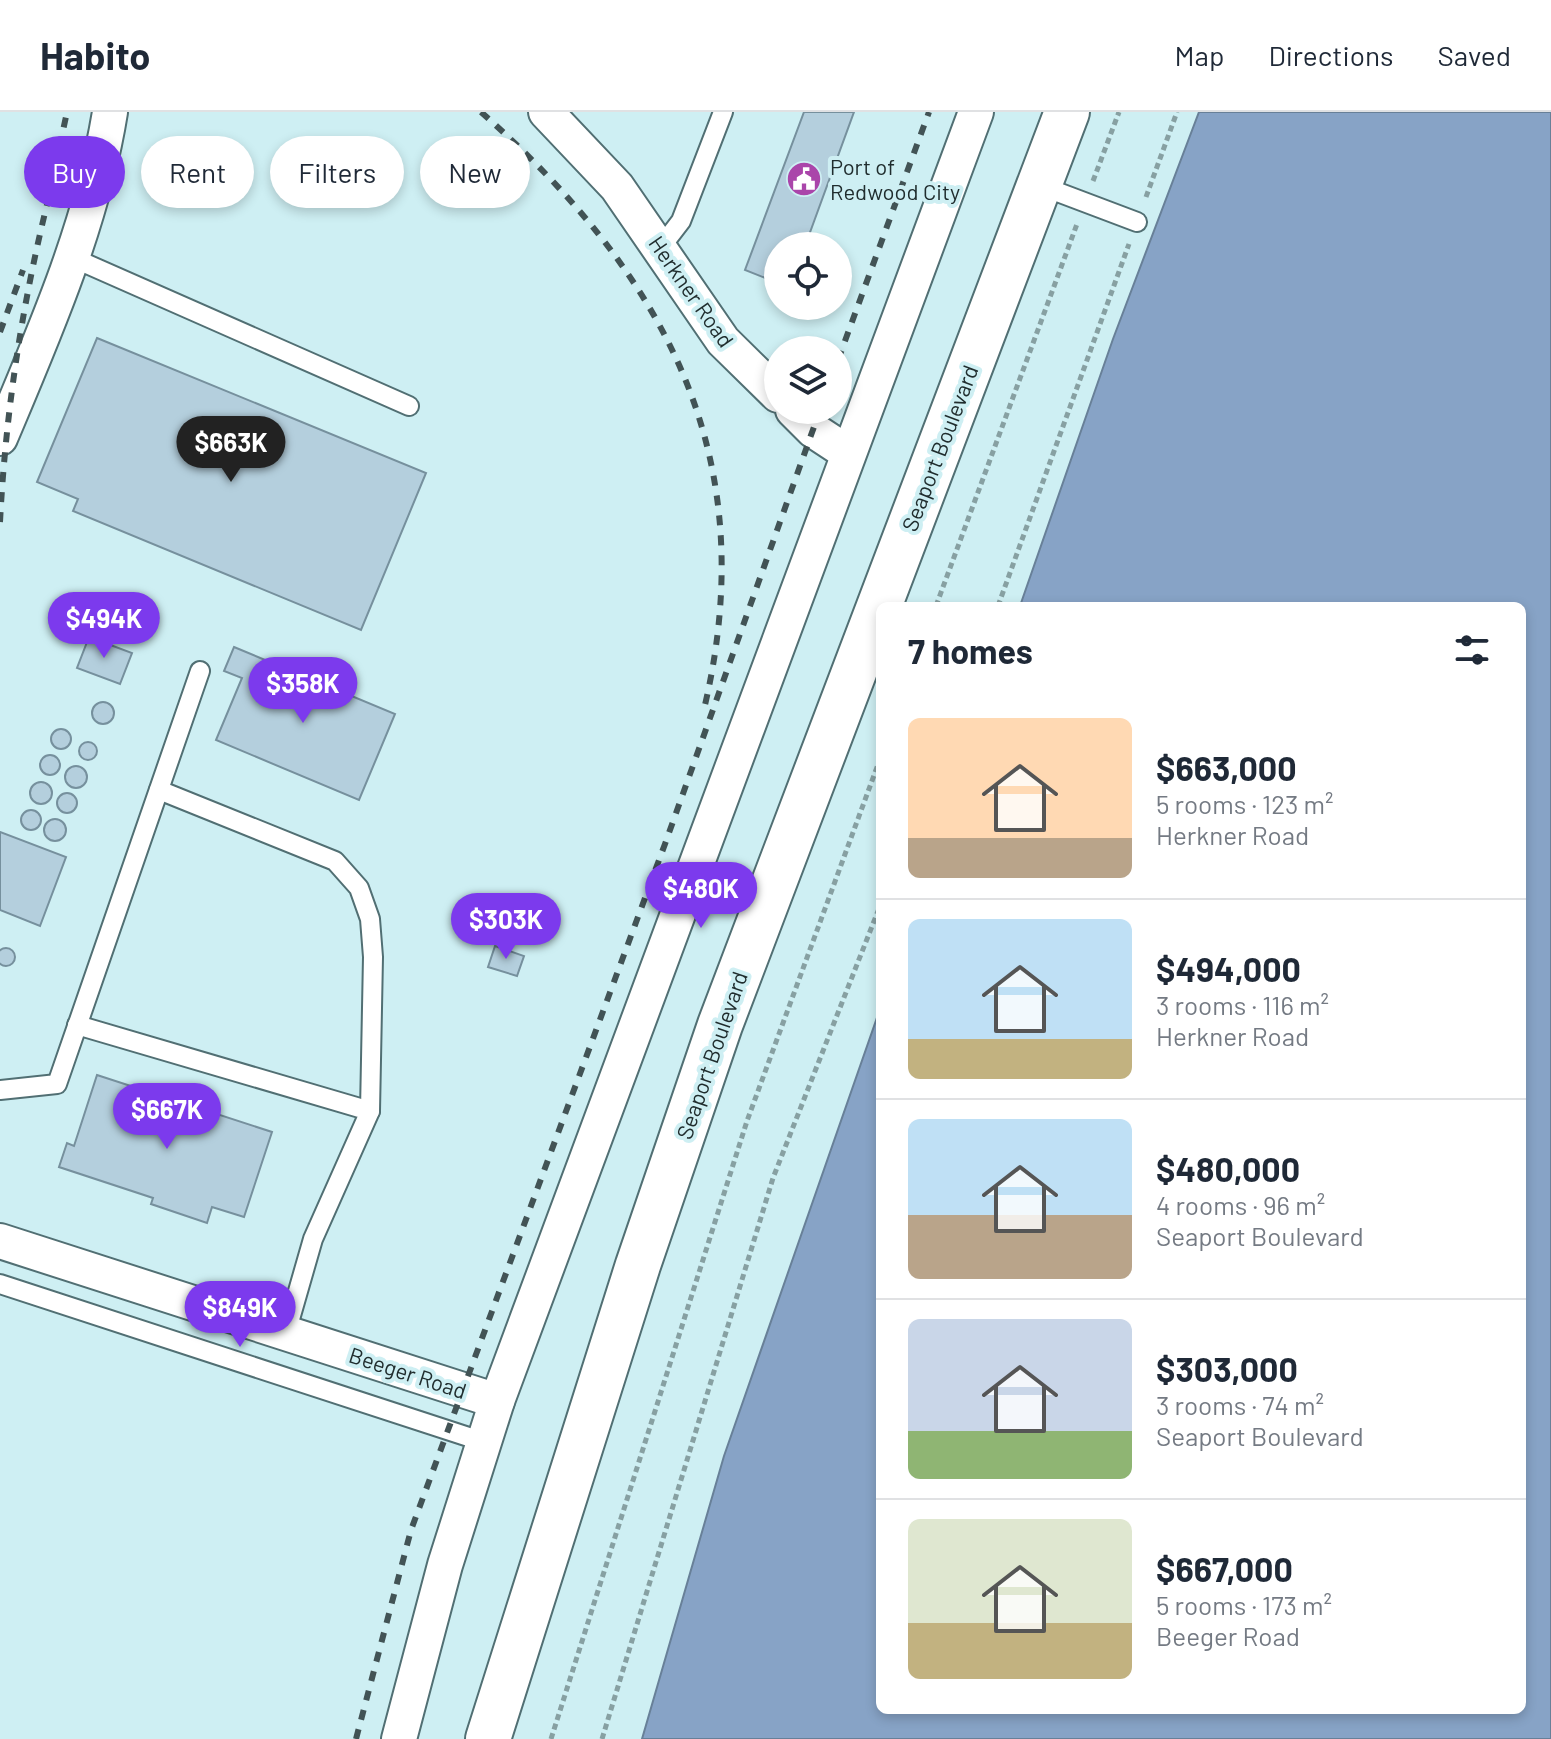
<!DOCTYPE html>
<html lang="en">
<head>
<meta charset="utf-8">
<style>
  body { margin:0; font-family:Barlow,sans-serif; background:#f6f6f7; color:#1f2937; height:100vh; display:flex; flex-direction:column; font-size:30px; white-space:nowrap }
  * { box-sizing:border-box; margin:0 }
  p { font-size:26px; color:#747a83 }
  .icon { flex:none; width:44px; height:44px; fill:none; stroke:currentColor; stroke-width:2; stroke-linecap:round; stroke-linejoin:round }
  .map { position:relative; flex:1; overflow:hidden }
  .details { position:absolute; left:876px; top:490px; width:650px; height:1112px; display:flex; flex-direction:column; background:#fff; border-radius:12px; box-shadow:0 4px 12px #0003 }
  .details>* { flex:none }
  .guide { position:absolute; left:24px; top:24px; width:732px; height:72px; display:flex; gap:16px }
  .buttons { position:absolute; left:764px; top:120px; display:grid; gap:16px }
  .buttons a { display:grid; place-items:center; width:88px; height:88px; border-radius:50%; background:#fff; box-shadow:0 4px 12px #0003; font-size:40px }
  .price { position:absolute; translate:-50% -68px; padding:0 18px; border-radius:28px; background:#7c3aed; color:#fff; font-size:26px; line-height:52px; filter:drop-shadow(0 2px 4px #0008) }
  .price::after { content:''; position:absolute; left:50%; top:48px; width:24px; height:18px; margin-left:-12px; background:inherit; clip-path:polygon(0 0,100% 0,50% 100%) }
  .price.on { background:#222; color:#fff }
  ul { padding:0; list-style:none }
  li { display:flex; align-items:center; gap:24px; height:200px; padding:0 32px }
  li+li { border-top:2px solid #e0e1e3 }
  li span { display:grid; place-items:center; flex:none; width:224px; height:160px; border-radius:12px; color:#555 }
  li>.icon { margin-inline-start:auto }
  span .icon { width:96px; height:96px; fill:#fffc; stroke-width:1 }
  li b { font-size:34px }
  h2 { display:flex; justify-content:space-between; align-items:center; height:96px; padding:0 32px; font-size:34px }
  .tag { padding:0 28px; border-radius:36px; background:#fff; box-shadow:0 4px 12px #0003; font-size:28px; line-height:72px }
  .tag.on { background:#7c3aed; color:#fff }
  header { display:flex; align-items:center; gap:48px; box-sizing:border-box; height:112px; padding:0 40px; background:#fff; border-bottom:2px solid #e0e1e3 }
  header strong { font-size:38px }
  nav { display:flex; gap:44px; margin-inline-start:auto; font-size:28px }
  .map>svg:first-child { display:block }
  .water { fill:#87a3c6; stroke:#688098; stroke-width:2 }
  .building { fill:#b4cfdd; stroke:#76909d; stroke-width:2 }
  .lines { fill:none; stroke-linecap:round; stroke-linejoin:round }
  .service-casing { stroke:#516f73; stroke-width:22 }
  .minor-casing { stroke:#516f73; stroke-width:38 }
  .secondary-casing { stroke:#516f73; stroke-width:48 }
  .path { stroke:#87a0a2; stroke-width:5; stroke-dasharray:6 4; stroke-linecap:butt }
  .service { stroke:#fff; stroke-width:18 }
  .minor { stroke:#fff; stroke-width:34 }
  .secondary { stroke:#fff; stroke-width:44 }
  .rail { stroke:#425355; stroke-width:6; stroke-dasharray:10 10; stroke-linecap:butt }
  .labels { text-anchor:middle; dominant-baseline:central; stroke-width:8; stroke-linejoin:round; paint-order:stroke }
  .poi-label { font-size:22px; fill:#202d2e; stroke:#ceeff3; text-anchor:start }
  .street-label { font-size:22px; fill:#202d2e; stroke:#ceeff3 }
</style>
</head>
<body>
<header>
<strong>Habito</strong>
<nav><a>Map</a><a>Directions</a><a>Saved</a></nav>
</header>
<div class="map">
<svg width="1551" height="1627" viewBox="0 0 1551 1627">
  <rect width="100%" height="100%" fill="#ceeff3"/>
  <path class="water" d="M1199 0H1551V1627H642L724 1344 880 897V1598H1522V494H1020L1113 227Z"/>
  <g class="building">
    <path d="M804 0H854L805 134H778V171L745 158Z"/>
    <path d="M97 226 426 361 361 518 73 399 78 387 37 370Z"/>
    <path d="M89 525 132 541 120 572 77 556Z"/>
    <path d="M234 535 395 602 359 688 216 628 242 566 224 559Z"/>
    <circle cx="103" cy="601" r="11"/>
    <circle cx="61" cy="627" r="10"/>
    <circle cx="88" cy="639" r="9"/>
    <circle cx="50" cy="653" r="10"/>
    <circle cx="76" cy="665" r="11"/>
    <circle cx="41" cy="681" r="11"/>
    <circle cx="67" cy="691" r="10"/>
    <circle cx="31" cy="708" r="10"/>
    <circle cx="55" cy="718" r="11"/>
    <path d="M0 720 66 745 40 814 0 798Z"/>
    <path d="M495 834 524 844 517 864 488 855Z"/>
    <circle cx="6" cy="845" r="9"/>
    <path d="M97 963 272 1020 244 1105 212 1095 207 1111 151 1092 153 1086 59 1055 67 1031 74 1034Z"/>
  </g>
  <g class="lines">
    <g class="service-casing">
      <g id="service">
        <path d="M1039 73 1137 110"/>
        <path d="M661 135 681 109 723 0"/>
        <path d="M71 145 409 294"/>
        <path d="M159 678 335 749 359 776 370 807 373 845 370 999"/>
        <path d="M77 913 370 999 313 1127 286 1221"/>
        <path d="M0 978 57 972 200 559"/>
        <path d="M0 1172 484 1330"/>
      </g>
    </g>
    <g class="minor-casing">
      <g id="minor">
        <path d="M546 0 617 75 723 229 778 283"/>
        <path d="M793 298 813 318 848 341"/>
        <path d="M0 326C44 222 92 112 110 0"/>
        <path d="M0 1129 497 1289"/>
        <path d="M399 1627 445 1453 497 1289 976 0"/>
      </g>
    </g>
    <g class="secondary-casing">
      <path id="secondary" d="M488 1627 638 1153 720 913 1067 0"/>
    </g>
    <g class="path">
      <path d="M1093 69 1119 0"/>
      <path d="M1146 85 1177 0"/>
      <path d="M936 494 1077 112"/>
      <path d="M998 494 1129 132"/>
      <path d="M551 1627 747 1009 880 647"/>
      <path d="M602 1627 773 1066 880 794"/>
    </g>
    <use href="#service" class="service"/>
    <use href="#minor" class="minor"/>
    <use href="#secondary" class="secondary"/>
    <g class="rail">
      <path d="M481 0C665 163 763 343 705 593"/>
      <path d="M51 74 67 0"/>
      <path d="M0 220 23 158"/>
      <path d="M838 248 929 0"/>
      <path d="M0 410C6 293 24 179 54 65"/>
      <path d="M356 1627 411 1418 665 732 820 298"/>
    </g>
  </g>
  <defs>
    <g id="civic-disc" transform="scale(1.8)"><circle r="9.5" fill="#aa45aa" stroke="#ceeff3"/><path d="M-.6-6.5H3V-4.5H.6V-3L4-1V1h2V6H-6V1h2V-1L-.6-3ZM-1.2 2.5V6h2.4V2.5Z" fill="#fff"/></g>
  </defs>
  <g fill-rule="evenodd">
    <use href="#civic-disc" x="804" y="67"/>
  </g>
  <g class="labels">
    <g class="poi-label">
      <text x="830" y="54">Port of<tspan x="830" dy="25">Redwood City</tspan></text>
    </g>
    <g class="street-label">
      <text transform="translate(692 179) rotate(55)">Herkner Road</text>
      <text transform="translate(939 336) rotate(-69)">Seaport Boulevard</text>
      <text transform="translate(711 943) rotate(-71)">Seaport Boulevard</text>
      <text transform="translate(408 1260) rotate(18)">Beeger Road</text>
    </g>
  </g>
</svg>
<div class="buttons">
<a><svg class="icon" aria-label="locate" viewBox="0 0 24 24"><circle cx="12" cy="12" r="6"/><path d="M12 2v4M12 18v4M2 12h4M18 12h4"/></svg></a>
<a><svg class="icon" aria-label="layers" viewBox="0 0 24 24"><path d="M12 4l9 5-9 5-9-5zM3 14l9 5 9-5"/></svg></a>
</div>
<b class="price on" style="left:231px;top:372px">$663K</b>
<b class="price" style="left:104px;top:548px">$494K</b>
<b class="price" style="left:303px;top:613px">$358K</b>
<b class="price" style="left:701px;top:818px">$480K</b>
<b class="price" style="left:506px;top:849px">$303K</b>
<b class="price" style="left:167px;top:1039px">$667K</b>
<b class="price" style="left:240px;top:1237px">$849K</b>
<div class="guide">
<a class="tag on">Buy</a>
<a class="tag">Rent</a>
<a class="tag">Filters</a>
<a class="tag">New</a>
</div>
<section class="details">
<h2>7 homes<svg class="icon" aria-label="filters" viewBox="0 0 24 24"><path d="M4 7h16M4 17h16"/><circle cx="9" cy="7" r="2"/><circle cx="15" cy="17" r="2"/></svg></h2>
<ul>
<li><span style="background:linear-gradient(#ffd9b3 75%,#b9a48a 0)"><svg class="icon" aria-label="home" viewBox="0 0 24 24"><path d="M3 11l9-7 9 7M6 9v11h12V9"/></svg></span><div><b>$663,000</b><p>5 rooms · 123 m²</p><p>Herkner Road</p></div></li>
<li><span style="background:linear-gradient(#bfe0f5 75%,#c2b280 0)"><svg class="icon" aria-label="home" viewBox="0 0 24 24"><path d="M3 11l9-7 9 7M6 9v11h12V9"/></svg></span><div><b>$494,000</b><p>3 rooms · 116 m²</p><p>Herkner Road</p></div></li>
<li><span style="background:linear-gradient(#bfe0f5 60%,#b9a48a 0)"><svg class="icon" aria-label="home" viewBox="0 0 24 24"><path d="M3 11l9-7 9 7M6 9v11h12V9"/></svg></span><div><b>$480,000</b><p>4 rooms · 96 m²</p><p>Seaport Boulevard</p></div></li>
<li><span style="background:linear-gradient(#c9d6e8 70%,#8fb573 0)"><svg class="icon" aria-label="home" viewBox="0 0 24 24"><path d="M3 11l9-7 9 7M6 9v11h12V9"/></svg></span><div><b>$303,000</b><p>3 rooms · 74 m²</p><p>Seaport Boulevard</p></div></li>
<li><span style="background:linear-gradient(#dfe7d0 65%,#c2b280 0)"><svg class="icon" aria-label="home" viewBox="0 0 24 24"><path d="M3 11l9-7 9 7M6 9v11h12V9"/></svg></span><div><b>$667,000</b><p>5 rooms · 173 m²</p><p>Beeger Road</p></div></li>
</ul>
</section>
</div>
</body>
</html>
